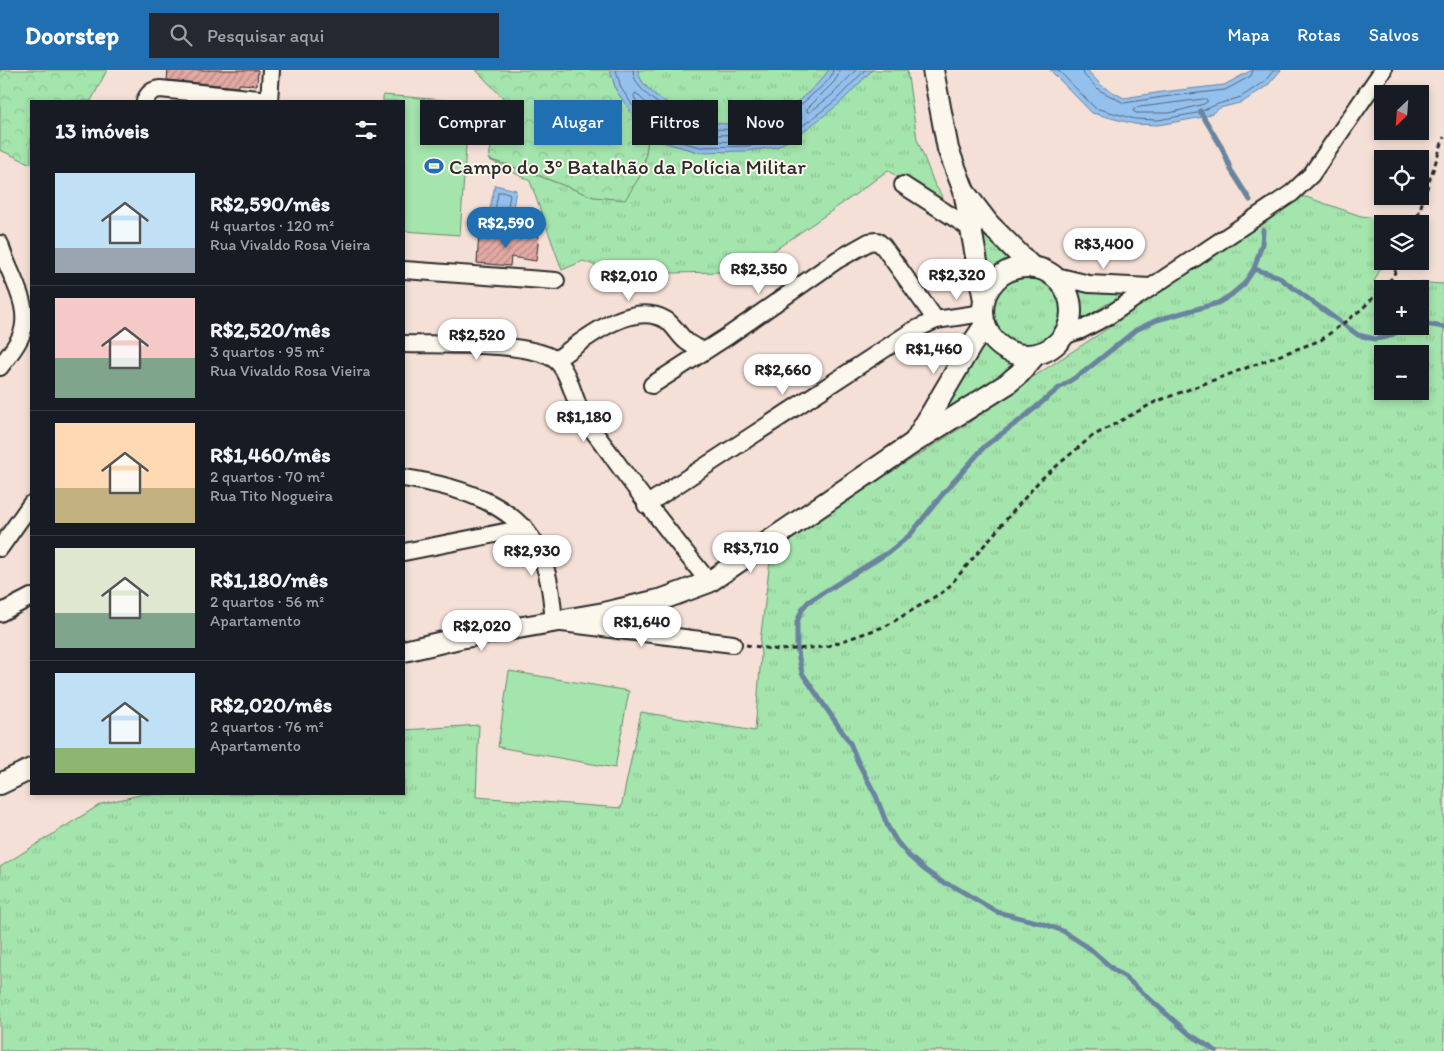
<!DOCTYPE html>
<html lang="pt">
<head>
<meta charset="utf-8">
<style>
  body { margin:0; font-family:Itim,sans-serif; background:#242831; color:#f1f3f6; height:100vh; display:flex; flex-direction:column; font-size:19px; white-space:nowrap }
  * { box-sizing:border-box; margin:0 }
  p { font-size:16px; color:#9ea1a6 }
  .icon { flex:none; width:28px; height:28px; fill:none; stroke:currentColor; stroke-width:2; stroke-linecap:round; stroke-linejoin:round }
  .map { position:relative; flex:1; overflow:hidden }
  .panel { position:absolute; left:30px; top:30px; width:375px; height:695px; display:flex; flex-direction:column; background:#171b24; border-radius:0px; box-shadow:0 2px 8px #0003 }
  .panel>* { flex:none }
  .hud { position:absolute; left:420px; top:30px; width:475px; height:45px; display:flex; gap:10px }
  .needle { width:32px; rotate:205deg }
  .tools { position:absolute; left:1374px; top:15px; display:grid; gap:10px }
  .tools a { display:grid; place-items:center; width:55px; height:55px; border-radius:0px; background:#171b24; box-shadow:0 2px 8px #0003; font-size:25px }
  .price { position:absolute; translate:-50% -42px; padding:0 11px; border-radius:18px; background:#fff; color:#222; font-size:16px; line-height:32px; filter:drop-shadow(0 1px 2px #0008) }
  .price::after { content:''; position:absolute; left:50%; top:30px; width:15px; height:11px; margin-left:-8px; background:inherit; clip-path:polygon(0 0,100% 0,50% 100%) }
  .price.active { background:#1f6fb2; color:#fff }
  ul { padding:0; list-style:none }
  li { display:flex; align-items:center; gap:15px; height:125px; padding:0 25px }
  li+li { border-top:1px solid #363941 }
  li span { display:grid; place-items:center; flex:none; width:140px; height:100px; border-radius:0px; color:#555 }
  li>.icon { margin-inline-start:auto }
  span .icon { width:60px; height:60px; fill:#fffc; stroke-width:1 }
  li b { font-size:21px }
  h2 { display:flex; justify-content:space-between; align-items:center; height:60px; padding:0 25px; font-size:21px }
  .tag { padding:0 18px; border-radius:0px; background:#171b24; box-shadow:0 2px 8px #0003; font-size:18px; line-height:45px }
  .tag.active { background:#1f6fb2; color:#fff }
  header { display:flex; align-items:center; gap:30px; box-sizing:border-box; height:70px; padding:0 25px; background:#1f6fb2; color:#fff }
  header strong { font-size:24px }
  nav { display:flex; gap:28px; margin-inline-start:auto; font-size:18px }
  .search { width:350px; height:45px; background:#242831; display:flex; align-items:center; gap:12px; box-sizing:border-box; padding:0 18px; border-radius:0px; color:#9ea1a6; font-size:19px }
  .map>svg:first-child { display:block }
  .grass { fill:url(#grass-tufts); stroke:#68886c; fill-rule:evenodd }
  .forest { fill:url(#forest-crowns); stroke:#68886c }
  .pitch { fill:#a4e4ad; stroke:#68886c }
  .water { fill:#94c0ed; stroke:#6a849f }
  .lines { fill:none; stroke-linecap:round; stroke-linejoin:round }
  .shore { stroke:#556779; stroke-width:1 }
  .stream { stroke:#6a849f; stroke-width:5 }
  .building { fill:url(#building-hatch); stroke:#2b2b2b }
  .minor-casing { stroke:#2b2b2b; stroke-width:20 }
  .major-casing { stroke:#2b2b2b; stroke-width:24 }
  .path { stroke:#2b2b2b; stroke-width:3; stroke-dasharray:5 4; stroke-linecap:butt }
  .minor { stroke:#fbf7ec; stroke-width:16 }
  .major { stroke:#fbf7ec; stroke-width:20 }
  .labels { text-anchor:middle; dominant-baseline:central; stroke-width:4; stroke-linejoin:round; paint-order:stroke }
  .poi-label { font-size:21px; fill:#2b2b2b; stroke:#fbf7ec; text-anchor:start }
</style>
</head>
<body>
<header>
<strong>Doorstep</strong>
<div class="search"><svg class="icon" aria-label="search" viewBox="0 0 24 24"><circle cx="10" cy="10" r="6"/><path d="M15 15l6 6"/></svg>Pesquisar aqui</div>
<nav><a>Mapa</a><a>Rotas</a><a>Salvos</a></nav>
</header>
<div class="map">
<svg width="1444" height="981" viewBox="0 0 1444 981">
  <defs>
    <pattern id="grass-tufts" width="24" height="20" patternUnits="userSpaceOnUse" patternTransform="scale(1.25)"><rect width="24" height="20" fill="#a4e4ad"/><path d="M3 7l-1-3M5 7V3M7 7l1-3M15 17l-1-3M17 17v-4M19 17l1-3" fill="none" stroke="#8dc495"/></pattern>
    <pattern id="forest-crowns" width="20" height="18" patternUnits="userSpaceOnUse" patternTransform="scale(1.25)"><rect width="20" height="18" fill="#a4e4ad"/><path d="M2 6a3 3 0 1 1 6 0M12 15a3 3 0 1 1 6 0" fill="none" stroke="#8dc495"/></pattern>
    <pattern id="building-hatch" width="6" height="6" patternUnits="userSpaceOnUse" patternTransform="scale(1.25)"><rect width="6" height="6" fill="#e4a9a3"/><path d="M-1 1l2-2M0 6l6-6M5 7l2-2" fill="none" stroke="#b98a85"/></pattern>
  </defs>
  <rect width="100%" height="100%" fill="#f4e0d6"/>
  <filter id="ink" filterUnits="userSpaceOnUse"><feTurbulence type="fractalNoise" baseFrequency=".02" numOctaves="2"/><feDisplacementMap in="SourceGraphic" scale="10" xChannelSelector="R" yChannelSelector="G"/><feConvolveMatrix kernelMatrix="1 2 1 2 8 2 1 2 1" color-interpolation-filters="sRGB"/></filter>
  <g filter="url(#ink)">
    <g class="grass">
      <path d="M638 0H829C813 21 788 42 763 51 755 54 725 55 717 53 695 49 639 25 638 0Z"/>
      <path d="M872 0H907L917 69 934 113 943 128 942 134H935L888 100 856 124 766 186 743 198 721 202 670 203 616 201 602 198 583 191 562 200 530 111 488 89 529 102 594 127 643 101 649 63 659 71 699 82 839 34Z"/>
      <path d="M1294 127H1306L1361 146 1384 149 1381 158 1382 191H1384L1374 212 1383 219 1382 256H1420V219H1404L1410 212 1444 214V981H0V797L101 734 144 724H404V660L479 655 476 727 621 738 641 642 755 661 761 586 760 572 770 491 811 449 909 391 969 353 990 335 1107 259 1282 138ZM1382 284H1420V321H1382Z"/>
      <path d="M979 158 1019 190 1007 191 985 206Z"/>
      <circle cx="1026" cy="243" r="37"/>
      <path d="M1076 220 1104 224 1133 221 1105 235 1079 252Z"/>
      <path d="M981 269 996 282 1024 291 925 361Z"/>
    </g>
    <g class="forest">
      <path d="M0 0H107L91 31H31V94L0 80Z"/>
      <path d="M476 0H610L616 20 639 54 649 63 643 101 625 130 594 127 529 102 488 89 504 29Z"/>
    </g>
    <g class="pitch">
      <path d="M383 25 469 32 460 165 404 161V31H383Z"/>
      <path d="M509 601 629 621 615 698 498 677Z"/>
    </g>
    <g class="water">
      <path d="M610 0H638C639 25 695 49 717 53 725 55 755 54 763 51 788 42 813 21 829 0H872L839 34 804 61 777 77 747 81 699 82 659 71 639 54 616 20Z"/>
      <path d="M1050 0H1087L1102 16 1124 28 1162 22 1224 15 1252 0H1281L1268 15 1243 32 1220 38 1209 45 1198 48 1158 55 1134 54 1092 43Z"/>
      <path d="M495 115 516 120 510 156 487 152Z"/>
    </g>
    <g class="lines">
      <g class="shore">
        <path d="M616 0 621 18 643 51 661 67 700 77 746 76 775 72 801 57 836 30 865 0"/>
        <path d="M633 0C633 28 693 55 717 59 724 60 756 59 763 57 779 52 802 35 814 23 821 17 832 10 833 0"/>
        <path d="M839 0 838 6 833 13 807 39V42H810L832 25 856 0"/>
        <path d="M1058 0 1095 38 1135 49 1158 50 1197 43 1218 34 1241 27 1265 11 1274 0"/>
        <path d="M1083 0 1084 5 1099 20 1124 33 1163 27 1225 20 1251 6 1253 0"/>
        <path d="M636 23 646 33 680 53 717 65 757 64 759 67C743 76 681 70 665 61 651 54 642 39 634 27Z"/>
        <path d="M1205 29 1208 31 1204 34 1170 43H1136L1133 41 1135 38Z"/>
        <path d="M798 45H801L802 48C795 56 775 69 765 66L766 62Z"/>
        <path d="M501 122 509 123 510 125 506 148 504 150 495 148 494 146 498 123Z"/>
      </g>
      <g class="stream">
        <path d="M1200 41 1222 78 1231 100 1250 130"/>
        <path d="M1254 199 1277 206 1358 265 1375 269 1387 267 1410 256"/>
        <path d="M1420 254H1425L1444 257"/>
        <path d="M1216 981 1188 963 1125 907 1114 900 1089 878 1063 861 1041 853 997 842 953 816 942 812 925 800 909 786 897 772 888 757 876 726 858 692 850 673 802 603 797 578V552L803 538 808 532 889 482 910 465 942 425 985 376 1023 348 1059 318 1085 301 1136 260 1157 250 1218 233 1231 225 1244 214 1254 199 1262 174 1263 160"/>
      </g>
    </g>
    <g class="building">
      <path d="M168 0H258L257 15 239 14V17L167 10Z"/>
      <path d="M479 163 524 167V164L539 166 536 191 511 187 510 196 477 193Z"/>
    </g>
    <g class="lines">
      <g class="minor-casing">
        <g id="minor">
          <path d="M145 31C148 23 152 20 160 19L269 30"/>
          <path d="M269 31 271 0"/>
          <path d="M903 115 970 158"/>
          <path d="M0 174C7 203 35 237 20 268 15 278 7 288 0 297"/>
          <path d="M404 200 556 211"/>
          <path d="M1052 205 1089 214 1151 217"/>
          <path d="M1063 266 1081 260 1108 246 1292 123 1311 105 1383 0"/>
          <path d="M404 274C437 275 528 271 554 289 568 298 573 327 581 342 589 357 602 372 612 386 643 429 675 470 709 512"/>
          <path d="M556 290C582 271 631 229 666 250 674 255 679 266 687 272 692 276 699 278 704 281"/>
          <path d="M652 315 728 266 837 190 869 172 877 171 883 176 936 250"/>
          <path d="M404 408C456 416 521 433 542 488 550 509 552 530 554 552L733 574"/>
          <path d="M646 435 912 261 936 250 983 243"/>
          <path d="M0 478 31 434"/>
          <path d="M404 482 525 458"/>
          <path d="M0 543 31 527"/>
        </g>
      </g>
      <g class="major-casing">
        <g id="major">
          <path d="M933 0 948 79 964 121 984 230"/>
          <path d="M966 124 989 154 1033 198"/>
          <circle cx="1027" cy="241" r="44"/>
          <path d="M916 369 972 274 985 255"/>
          <path d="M404 581 460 568 604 543 663 529 709 512 913 373 1007 314 1020 303 1035 285"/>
          <path d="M0 714 31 699"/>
        </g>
      </g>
      <g class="path">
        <path d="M1415 154 1444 67"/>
        <path d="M746 575 779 580 825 577 886 556 946 520 1040 410 1091 367 1155 332 1321 270 1362 239 1393 207 1399 191"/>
      </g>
      <use href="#minor" class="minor"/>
      <use href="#major" class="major"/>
    </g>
  </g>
  <defs>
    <g id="stadium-bare" transform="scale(1.5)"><path d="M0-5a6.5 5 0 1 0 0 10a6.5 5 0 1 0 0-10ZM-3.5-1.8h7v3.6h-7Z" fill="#1f6fb2" stroke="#fbf7ec" stroke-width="2.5" paint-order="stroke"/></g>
  </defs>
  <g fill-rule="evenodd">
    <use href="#stadium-bare" x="434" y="96"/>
  </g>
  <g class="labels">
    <g class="poi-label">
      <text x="449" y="96">Campo do 3º Batalhão da Polícia Militar</text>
    </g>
  </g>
</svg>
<div class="tools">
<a><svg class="needle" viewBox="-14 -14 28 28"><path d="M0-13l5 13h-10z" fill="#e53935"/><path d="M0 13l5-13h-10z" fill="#9ea1a6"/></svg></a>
<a><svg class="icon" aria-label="locate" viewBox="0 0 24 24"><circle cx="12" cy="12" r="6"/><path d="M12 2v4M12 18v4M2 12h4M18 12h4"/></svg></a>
<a><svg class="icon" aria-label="layers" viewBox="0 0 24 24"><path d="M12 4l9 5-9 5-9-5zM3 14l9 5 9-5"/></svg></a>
<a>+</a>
<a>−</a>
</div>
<b class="price active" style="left:506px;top:179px">R$2,590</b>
<b class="price" style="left:1104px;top:200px">R$3,400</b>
<b class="price" style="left:759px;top:225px">R$2,350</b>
<b class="price" style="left:957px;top:231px">R$2,320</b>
<b class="price" style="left:629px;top:232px">R$2,010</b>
<b class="price" style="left:477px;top:291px">R$2,520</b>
<b class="price" style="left:934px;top:305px">R$1,460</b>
<b class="price" style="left:783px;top:326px">R$2,660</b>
<b class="price" style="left:584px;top:373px">R$1,180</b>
<b class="price" style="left:751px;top:504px">R$3,710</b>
<b class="price" style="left:532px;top:507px">R$2,930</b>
<b class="price" style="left:642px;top:578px">R$1,640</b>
<b class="price" style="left:482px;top:582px">R$2,020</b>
<div class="hud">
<a class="tag">Comprar</a>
<a class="tag active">Alugar</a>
<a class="tag">Filtros</a>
<a class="tag">Novo</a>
</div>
<section class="panel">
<h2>13 imóveis<svg class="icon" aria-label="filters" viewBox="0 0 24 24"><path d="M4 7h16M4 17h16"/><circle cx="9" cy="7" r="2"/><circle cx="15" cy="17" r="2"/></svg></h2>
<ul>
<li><span style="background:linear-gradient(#bfe0f5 75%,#9aa5b1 0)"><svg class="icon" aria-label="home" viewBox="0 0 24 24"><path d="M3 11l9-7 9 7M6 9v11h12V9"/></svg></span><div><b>R$2,590/mês</b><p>4 quartos · 120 m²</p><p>Rua Vivaldo Rosa Vieira</p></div></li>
<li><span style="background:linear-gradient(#f6c9c9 60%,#7fa58c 0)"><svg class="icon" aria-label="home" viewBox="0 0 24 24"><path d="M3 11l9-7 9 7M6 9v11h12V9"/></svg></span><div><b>R$2,520/mês</b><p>3 quartos · 95 m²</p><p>Rua Vivaldo Rosa Vieira</p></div></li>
<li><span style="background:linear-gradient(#ffd9b3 65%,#c2b280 0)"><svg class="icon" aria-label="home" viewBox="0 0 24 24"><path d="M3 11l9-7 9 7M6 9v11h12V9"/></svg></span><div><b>R$1,460/mês</b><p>2 quartos · 70 m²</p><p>Rua Tito Nogueira</p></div></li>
<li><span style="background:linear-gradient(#dfe7d0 65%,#7fa58c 0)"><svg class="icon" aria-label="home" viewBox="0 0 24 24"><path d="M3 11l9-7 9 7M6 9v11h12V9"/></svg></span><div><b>R$1,180/mês</b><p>2 quartos · 56 m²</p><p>Apartamento</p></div></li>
<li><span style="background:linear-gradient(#bfe0f5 75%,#8fb573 0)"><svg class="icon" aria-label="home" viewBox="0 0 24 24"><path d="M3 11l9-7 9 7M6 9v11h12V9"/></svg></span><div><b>R$2,020/mês</b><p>2 quartos · 76 m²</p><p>Apartamento</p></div></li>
</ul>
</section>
</div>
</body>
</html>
